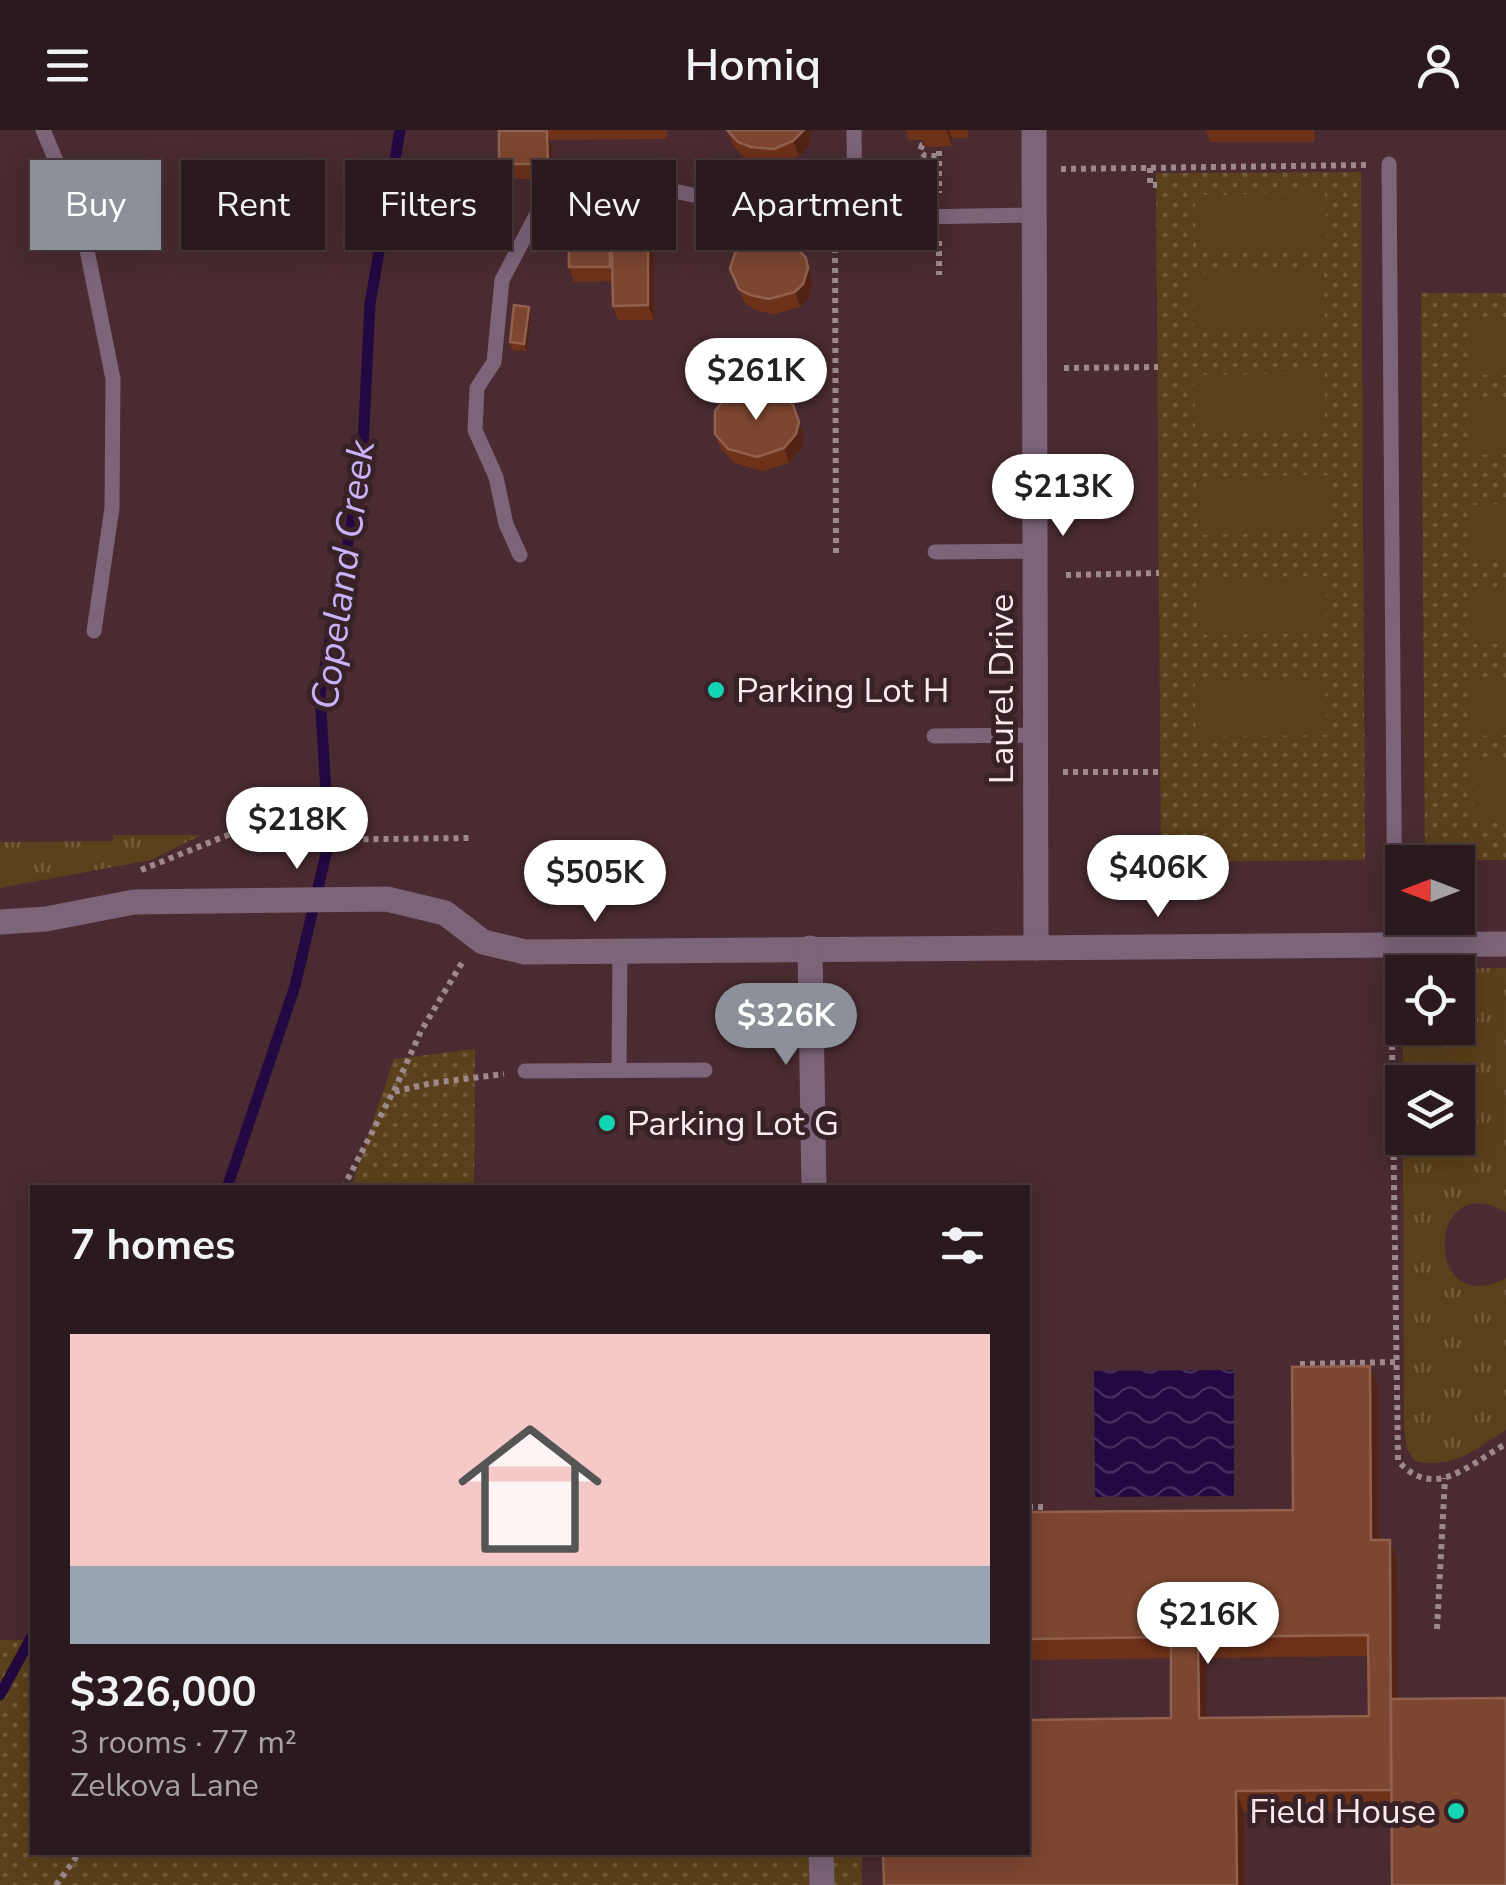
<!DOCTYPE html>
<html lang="en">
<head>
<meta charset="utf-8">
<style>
  body { margin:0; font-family:"Nunito Sans",sans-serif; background:#37272a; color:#f1f3f6; height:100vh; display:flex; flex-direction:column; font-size:38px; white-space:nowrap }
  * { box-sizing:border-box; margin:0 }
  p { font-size:32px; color:#a6a1a4 }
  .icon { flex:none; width:55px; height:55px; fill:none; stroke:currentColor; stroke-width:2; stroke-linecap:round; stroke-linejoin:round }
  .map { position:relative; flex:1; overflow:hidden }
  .details { position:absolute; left:30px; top:1055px; width:1000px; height:670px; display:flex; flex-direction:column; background:#2b1a1d; border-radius:0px; box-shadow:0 5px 25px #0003,0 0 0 2px #47383b }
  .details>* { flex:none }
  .hud { position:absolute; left:30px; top:30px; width:1000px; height:90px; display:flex; gap:20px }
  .needle { width:65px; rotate:270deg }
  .buttons { position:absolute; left:1385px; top:715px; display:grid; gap:20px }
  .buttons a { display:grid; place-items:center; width:90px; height:90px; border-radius:0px; background:#2b1a1d; box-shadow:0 5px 25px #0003,0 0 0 2px #47383b; font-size:50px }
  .price { position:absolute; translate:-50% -85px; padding:0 22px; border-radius:35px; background:#fff; color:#222; font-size:32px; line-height:65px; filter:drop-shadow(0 2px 5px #0008) }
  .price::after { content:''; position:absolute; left:50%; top:60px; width:30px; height:22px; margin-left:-15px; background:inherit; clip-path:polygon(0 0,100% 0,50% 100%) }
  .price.selected { background:#8c9099; color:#fff }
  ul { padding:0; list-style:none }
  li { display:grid; align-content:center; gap:20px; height:530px; padding:0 40px }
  li span { display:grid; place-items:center; height:310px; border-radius:0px; color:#555 }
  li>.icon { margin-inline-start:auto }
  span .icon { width:180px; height:180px; fill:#fffc; stroke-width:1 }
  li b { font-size:42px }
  h2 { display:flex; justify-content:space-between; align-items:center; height:120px; padding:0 40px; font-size:42px }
  .chip { padding:0 35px; border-radius:0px; background:#2b1a1d; box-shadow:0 5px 25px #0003,0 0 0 2px #47383b; font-size:35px; line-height:90px }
  .chip.selected { background:#8c9099; color:#fff }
  header { display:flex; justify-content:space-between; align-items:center; height:130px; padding:0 40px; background:#2b1a1d; font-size:45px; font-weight:600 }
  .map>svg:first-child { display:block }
  .built { fill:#492b31; fill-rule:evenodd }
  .grass { fill:url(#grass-tufts) }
  .park { fill:url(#park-dots) }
  .pitch { fill:#5b411b }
  .water { fill:url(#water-waves) }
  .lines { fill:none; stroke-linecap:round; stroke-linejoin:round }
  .stream { stroke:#230841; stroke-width:11 }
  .path { stroke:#9d898d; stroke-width:6; stroke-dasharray:5 5; stroke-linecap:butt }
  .lane { stroke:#7d6479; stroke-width:15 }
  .street { stroke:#7d6479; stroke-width:25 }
  .wall { fill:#6e3219; fill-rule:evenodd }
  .shaded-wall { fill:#522315 }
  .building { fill:#7d4630; stroke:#91604e; stroke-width:2.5; fill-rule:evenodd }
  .poi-dot { fill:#12d5b4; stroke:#392227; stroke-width:4 }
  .labels { text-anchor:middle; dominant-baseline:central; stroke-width:10; stroke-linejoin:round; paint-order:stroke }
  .street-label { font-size:35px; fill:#fcebee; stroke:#392227 }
  .poi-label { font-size:35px; fill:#fcebee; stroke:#392227; text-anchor:start }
  .water-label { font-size:38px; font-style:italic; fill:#c9b2fa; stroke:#392227 }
</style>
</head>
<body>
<header><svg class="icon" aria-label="menu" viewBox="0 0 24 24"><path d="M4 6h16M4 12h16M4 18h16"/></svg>Homiq<svg class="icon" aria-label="person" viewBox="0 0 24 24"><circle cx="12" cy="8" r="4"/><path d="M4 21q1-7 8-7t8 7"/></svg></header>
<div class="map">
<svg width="1506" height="1755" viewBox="0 0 1506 1755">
  <defs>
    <pattern id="grass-tufts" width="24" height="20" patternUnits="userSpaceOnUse" patternTransform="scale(2.5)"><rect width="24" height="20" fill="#5b411b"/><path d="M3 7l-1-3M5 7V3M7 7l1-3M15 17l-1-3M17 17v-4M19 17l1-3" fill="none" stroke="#735d3c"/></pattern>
    <pattern id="park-dots" width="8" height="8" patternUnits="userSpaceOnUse" patternTransform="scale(2.5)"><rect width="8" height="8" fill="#5b411b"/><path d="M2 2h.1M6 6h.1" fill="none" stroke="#735d3c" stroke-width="1.8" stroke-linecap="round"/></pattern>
    <pattern id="water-waves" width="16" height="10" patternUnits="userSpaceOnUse" patternTransform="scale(2.5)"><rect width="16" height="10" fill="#230841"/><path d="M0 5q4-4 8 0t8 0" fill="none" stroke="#442c5d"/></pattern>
  </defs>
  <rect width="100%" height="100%" fill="#392227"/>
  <path class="built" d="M0 0H1506V1755H0ZM1402 732H1458V788H1402ZM1402 842H1458V898H1402ZM1402 952H1458V1008H1402ZM32 1058H1028V1722H32Z"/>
  <g class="grass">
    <path d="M113 705H201L151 730 0 758V712L113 711Z"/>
    <path d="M1506 838V1082C1425 1035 1423 1193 1506 1148V1300C1474 1320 1455 1339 1415 1331L1407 1319 1404 1298 1403 1008H1458V952H1403V898H1458V842H1406L1415 839Z"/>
  </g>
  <g class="park">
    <path d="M1361 42 1365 730 1161 732 1156 43Z"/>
    <path d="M1421 163H1506V730H1425Z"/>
    <path d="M475 919 474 1057H351L394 929Z"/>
    <path d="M0 1510H32V1722L862 1723V1755H0Z"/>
  </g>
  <g class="pitch">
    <path d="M1325 63 1327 120 1196 122 1195 65Z"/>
    <path d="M1324 141 1325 199 1194 201 1193 144Z"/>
    <path d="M1506 187V245H1472L1471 188Z"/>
    <path d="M1325 243V300L1195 302 1194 245Z"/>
    <path d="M1506 267V324L1472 325 1471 268Z"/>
    <path d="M1327 345 1328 402 1198 405 1196 347Z"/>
    <path d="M1506 374V432H1472V375Z"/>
    <path d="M1326 446 1327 503 1197 505 1196 448Z"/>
    <path d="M1506 456V514H1471L1470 457Z"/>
    <path d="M1325 548 1327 605 1196 607 1195 550Z"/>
    <path d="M1469 548H1506V605L1470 606Z"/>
    <path d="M1473 630H1506V687H1474Z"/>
  </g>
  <path class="water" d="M1234 1240V1366L1095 1367 1094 1241Z"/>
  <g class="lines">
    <g class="stream">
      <path d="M227 1058 295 856 329 711 320 565 362 336 370 174 400 0"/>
      <path d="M0 1565 32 1506"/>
    </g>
    <g class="path">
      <path d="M939 11V63"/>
      <path d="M932 13 922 15 920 21 925 26H939"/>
      <path d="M1150 38V55H1157"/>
      <path d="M1061 39 1368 35"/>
      <path d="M939 111V145"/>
      <path d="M1064 238 1158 237"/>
      <path d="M836 423 835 115 840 109"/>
      <path d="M1066 445 1159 443"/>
      <path d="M1063 642H1161"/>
      <path d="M141 740 233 703 303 710 469 708"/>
      <path d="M1391 845 1398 1331C1434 1371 1468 1335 1506 1314"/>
      <path d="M394 961 421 901 463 831"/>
      <path d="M343 1058 393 962 432 953 504 944"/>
      <path d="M1300 1234 1396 1232"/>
      <path d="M1028 1377H1048"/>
      <path d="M1437 1499 1445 1348"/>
      <path d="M56 1755 80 1722"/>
    </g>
    <g class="lane">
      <path d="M43 0 81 90 113 249 112 378 94 501"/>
      <path d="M854 0 855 88 1034 85"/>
      <path d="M1389 34 1395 815"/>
      <path d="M935 422 1035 421"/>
      <path d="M520 425 506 394 496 347 475 300 477 258 494 232 502 150 539 80 585 43 698 66 855 88"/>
      <path d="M934 606 1036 605"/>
      <path d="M619 940 620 822"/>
      <path d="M525 941 705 940"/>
    </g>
    <g class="street">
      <path d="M1034 0 1036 818"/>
      <path d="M0 792 46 789 134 772 387 769 445 783 483 812 525 822 1506 814"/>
      <path d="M810 818 814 1058"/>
      <path d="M821 1722 822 1755"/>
    </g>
  </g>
  <g class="wall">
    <path d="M546 0H667V9L550 10 552 15 553 49H504L499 34Z"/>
    <path d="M727 0H812L809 16 799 26 779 33 756 32 743 26 734 17Z"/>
    <path d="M906 0H968V8H952V16L925 17 923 10H909Z"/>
    <path d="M1206 0H1314V12H1210Z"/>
    <path d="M648 72 653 87 654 190H618L613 176 612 151 574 152 569 137 612 86Z"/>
    <path d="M806 128 813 153 809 168 800 177 775 184 755 180 745 173 730 139Z"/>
    <path d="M529 177 531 184 527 221 512 220 510 212Z"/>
    <path d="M715 304 804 307 802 318 789 333 762 341 734 333 721 319Z"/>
    <path d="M1370 1236 1378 1258 1379 1410H1390L1397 1431 1391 1681 1244 1682V1755H884L1171 1588V1528L1028 1530V1382L1293 1380ZM1368 1526 1369 1586 1206 1588V1528Z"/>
  </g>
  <g class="shaded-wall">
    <path d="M804 0H812L809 16 799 26 793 11Z"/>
    <path d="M946 0H949L952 8V16Z"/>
    <path d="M547 1 552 15 553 49 548 34Z"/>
    <path d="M648 72 653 87 654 190 648 175Z"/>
    <path d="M609 79 614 93 615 151 610 137Z"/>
    <path d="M806 128 813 153 809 168 800 177 795 162Z"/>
    <path d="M529 177 531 184 527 221 524 214Z"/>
    <path d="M793 275 804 307 802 318 789 333 784 318Z"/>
    <path d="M1370 1236 1378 1258 1379 1431 1371 1410Z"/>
    <path d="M1390 1410 1397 1431 1399 1681 1391 1660Z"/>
    <path d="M1198 1507 1206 1528 1207 1609 1199 1588Z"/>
    <path d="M1236 1661 1244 1682V1755H1237Z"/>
  </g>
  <g class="building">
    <path d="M727 0H804L793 11 774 19 751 17 738 12Z"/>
    <path d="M499 1H547L548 34H499Z"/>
    <path d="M611 72H648V175L613 176Z"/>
    <path d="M568 79H609L610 137H569Z"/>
    <path d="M769 108 794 115 806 128 808 138 803 154 795 162 769 169 750 165 739 159 730 139 735 123 744 115Z"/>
    <path d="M514 175 529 177 524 214 510 212Z"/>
    <path d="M755 259 784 267 793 275 799 292 796 304 784 318 757 327 728 319 715 304V281L723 271 741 261Z"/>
    <path d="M1370 1236 1371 1410H1390L1391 1660 1236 1661 1237 1755H884L883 1722H1028V1590L1171 1588V1507L1028 1509V1382L1293 1380 1292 1237ZM1368 1505 1369 1586 1199 1588 1198 1507Z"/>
    <path d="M1506 1568V1755H1392L1391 1569Z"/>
  </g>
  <g class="poi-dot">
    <circle cx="716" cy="560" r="10"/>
    <circle cx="607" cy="993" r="10"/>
    <circle cx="1456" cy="1681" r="10"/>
  </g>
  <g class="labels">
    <g class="street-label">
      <text transform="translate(1001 559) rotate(-90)">Laurel Drive</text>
    </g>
    <g class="poi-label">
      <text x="736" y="560">Parking Lot H</text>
      <text x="627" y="993">Parking Lot G</text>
      <text x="1436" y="1681" text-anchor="end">Field House</text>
    </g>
    <g class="water-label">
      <text transform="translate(343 445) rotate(-82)">Copeland Creek</text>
    </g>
  </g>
</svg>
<div class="buttons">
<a><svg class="needle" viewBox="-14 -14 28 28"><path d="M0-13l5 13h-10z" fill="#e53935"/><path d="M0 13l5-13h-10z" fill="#a6a1a4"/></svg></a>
<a><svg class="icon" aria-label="locate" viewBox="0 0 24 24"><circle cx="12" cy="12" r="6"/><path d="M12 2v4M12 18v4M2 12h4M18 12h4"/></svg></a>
<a><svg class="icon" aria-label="layers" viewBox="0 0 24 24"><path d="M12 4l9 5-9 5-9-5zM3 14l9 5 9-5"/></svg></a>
</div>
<b class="price" style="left:756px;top:293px">$261K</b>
<b class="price" style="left:1063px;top:409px">$213K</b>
<b class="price" style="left:297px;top:742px">$218K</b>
<b class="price" style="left:1158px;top:790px">$406K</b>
<b class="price" style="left:595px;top:795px">$505K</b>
<b class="price selected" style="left:786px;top:938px">$326K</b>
<b class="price" style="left:1208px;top:1537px">$216K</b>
<div class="hud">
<a class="chip selected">Buy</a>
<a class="chip">Rent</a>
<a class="chip">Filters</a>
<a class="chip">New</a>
<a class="chip">Apartment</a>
</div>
<section class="details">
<h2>7 homes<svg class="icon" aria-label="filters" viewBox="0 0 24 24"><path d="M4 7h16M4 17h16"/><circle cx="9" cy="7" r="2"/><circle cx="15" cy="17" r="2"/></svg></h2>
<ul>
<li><span style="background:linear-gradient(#f6c9c9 75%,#9aa5b1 0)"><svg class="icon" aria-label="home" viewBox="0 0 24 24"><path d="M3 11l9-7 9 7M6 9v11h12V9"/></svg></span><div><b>$326,000</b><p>3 rooms · 77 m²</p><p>Zelkova Lane</p></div></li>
</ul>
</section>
</div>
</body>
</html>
